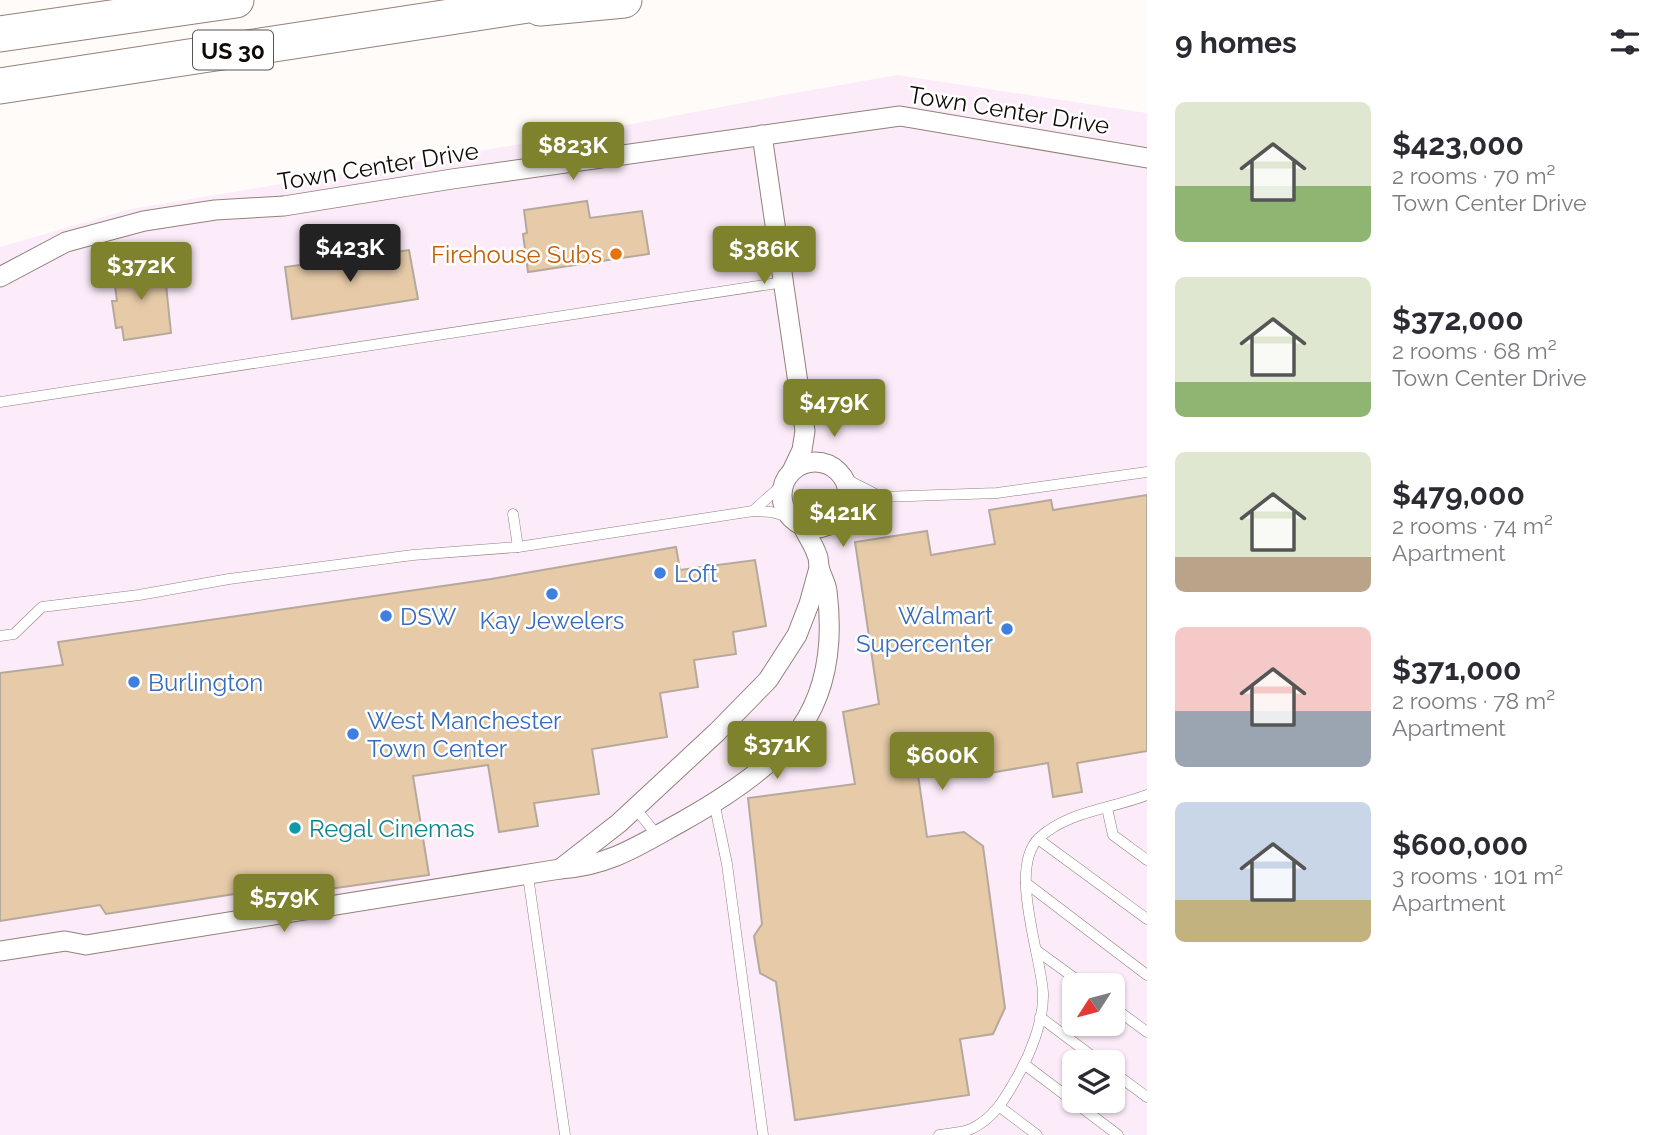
<!DOCTYPE html>
<html lang="en">
<head>
<meta charset="utf-8">
<style>
  body { margin:0; font-family:Raleway,sans-serif; background:#f7f7f7; color:#2b2b33; height:100vh; display:flex; flex-direction:column; font-size:26px; white-space:nowrap }
  * { box-sizing:border-box; margin:0 }
  p { font-size:23px; color:#7c7c81 }
  .icon { flex:none; width:38px; height:38px; fill:none; stroke:currentColor; stroke-width:2; stroke-linecap:round; stroke-linejoin:round }
  .map { position:relative; flex:1; overflow:hidden }
  .sheet { display:flex; flex-direction:column; background:#fff; width:525px }
  .sheet>* { flex:none }
  .needle { width:46px; rotate:234deg }
  .controls { position:absolute; left:1062px; top:973px; display:grid; gap:14px }
  .controls a { display:grid; place-items:center; width:63px; height:63px; border-radius:10px; background:#fff; box-shadow:0 2px 5px #0004; font-size:35px }
  .price { position:absolute; translate:-50% -60px; padding:0 16px; border-radius:7px; background:#7f822c; color:#fff; font-size:23px; line-height:46px; filter:drop-shadow(0 2px 4px #0008) }
  .price::after { content:''; position:absolute; left:50%; top:42px; width:21px; height:16px; margin-left:-10px; background:inherit; clip-path:polygon(0 0,100% 0,50% 100%) }
  .price.active { background:#222; color:#fff }
  ul { padding:0; list-style:none }
  li { display:flex; align-items:center; gap:21px; height:175px; padding:0 28px }
  li span { display:grid; place-items:center; flex:none; width:196px; height:140px; border-radius:10px; color:#555 }
  li>.icon { margin-inline-start:auto }
  span .icon { width:84px; height:84px; fill:#fffc; stroke-width:1 }
  li b { font-size:30px }
  h2 { display:flex; justify-content:space-between; align-items:center; height:84px; padding:0 28px; font-size:30px }
  main { display:flex; flex:1; min-height:0 }
  .map>svg:first-child { display:block }
  .commercial { fill:#fcecf9; fill-rule:evenodd }
  .building { fill:#e7cba9; stroke:#b5a99b; stroke-width:2 }
  .lines { fill:none; stroke-linecap:round; stroke-linejoin:round }
  .service-casing { stroke:#938179; stroke-width:11 }
  .minor-casing { stroke:#938179; stroke-width:21 }
  .motorway-casing { stroke:#938179; stroke-width:37 }
  .service { stroke:#fff; stroke-width:10 }
  .minor { stroke:#fff; stroke-width:19 }
  .motorway { stroke:#fff; stroke-width:35 }
  .food-dot { fill:#e8710a; stroke:#fff; stroke-width:2.5 }
  .shop-dot { fill:#3f7fe0; stroke:#fff; stroke-width:2.5 }
  .culture-dot { fill:#0f9aa8; stroke:#fff; stroke-width:2.5 }
  .labels { text-anchor:middle; dominant-baseline:central; stroke-width:5; stroke-linejoin:round; paint-order:stroke }
  .shield { fill:#fff; stroke:#585451; stroke-width:2 }
  .shield-label { font-size:23px; font-weight:bold; fill:#100a07 }
  .street-label { font-size:24px; fill:#100a07; stroke:#fff }
  .food-label { font-size:24px; fill:#c56008; stroke:#fff; text-anchor:end }
  .shop-label { font-size:24px; fill:#366cbe; stroke:#fff; text-anchor:start }
  .culture-label { font-size:24px; fill:#0d838f; stroke:#fff; text-anchor:start }
</style>
</head>
<body>
<main>
<div class="map">
<svg width="1147" height="1135" viewBox="0 0 1147 1135">
  <rect width="100%" height="100%" fill="#fffbf9"/>
  <path class="commercial" d="M897 75 1147 113V1135H0V247L131 209 569 136 778 96ZM1074 985H1113V1024H1074ZM1074 1062H1113V1101H1074Z"/>
  <g class="building">
    <path d="M587 201 590 218 642 211 649 254 528 272 523 234 527 233 524 210Z"/>
    <path d="M409 250 418 299 292 319 285 267Z"/>
    <path d="M160 264 162 276 165 275 171 333 124 340 122 327 116 328 112 301H117L113 271Z"/>
    <path d="M1147 495V751L1077 763 1082 792 1053 797 1048 763 966 777 963 760 917 768 927 837 964 832 983 846 1005 1008 993 1034 960 1039 969 1095 795 1120 776 982 760 973 754 936 762 924 748 798 855 784 843 712 879 704 855 542 927 531 931 555 995 544 989 510 1051 500 1053 510Z"/>
    <path d="M676 547 680 570 755 560 766 626 733 632 736 654 694 660 698 687 660 693 667 737 592 749 599 794 534 803 538 826 499 832 488 765 413 776 429 875 308 892 305 883 106 914 100 905 0 921V673L63 665 58 642 491 579Z"/>
  </g>
  <g class="lines">
    <g class="service-casing">
      <g id="service">
        <path d="M0 402 784 282"/>
        <path d="M844 478 881 497"/>
        <path d="M753 511 783 484"/>
        <path d="M513 514 518 547 753 511 771 512 789 517"/>
        <path d="M842 516 881 497 997 493 1147 472"/>
        <path d="M0 636 14 634 42 607 139 595 229 579 413 555 518 547"/>
        <path d="M714 802 727 864 763 1135"/>
        <path d="M635 808 657 835"/>
        <path d="M1107 808 1113 835 1147 860"/>
        <path d="M1038 839 1147 919"/>
        <path d="M528 876 565 1135"/>
        <path d="M1026 883 1147 975"/>
        <path d="M1036 950 1084 985"/>
        <path d="M1113 1007 1147 1032"/>
        <path d="M1040 1017 1100 1062"/>
        <path d="M1024 1064 1118 1135"/>
        <path d="M1113 1072 1147 1097"/>
        <path d="M1000 1107 1037 1135"/>
        <path d="M939 1135C949 1133 962 1133 971 1129 993 1119 1005 1099 1016 1079 1030 1055 1044 1021 1043 993 1041 954 1008 868 1039 838 1068 811 1111 809 1147 795"/>
      </g>
    </g>
    <g class="minor-casing">
      <g id="minor">
        <path d="M762 135 805 431 802 450 793 469"/>
        <path d="M0 277 66 242 144 221 215 210 284 206 452 179 900 116 1147 158"/>
        <circle cx="815" cy="495" r="33"/>
        <path d="M560 869 619 823 717 732 768 680 797 635 809 604 819 568"/>
        <path d="M0 951 65 941 86 945 98 943 560 869C610 866 641 844 683 821 722 799 774 766 800 729 828 689 833 639 827 591 826 582 820 574 819 566 818 562 819 558 817 555 814 545 807 536 803 526"/>
      </g>
    </g>
    <g class="motorway-casing">
      <g id="motorway">
        <path d="M540 8 624 0"/>
        <path d="M0 34 236 0"/>
        <path d="M0 86 561 0"/>
      </g>
    </g>
    <use href="#service" class="service"/>
    <use href="#minor" class="minor"/>
    <use href="#motorway" class="motorway"/>
  </g>
  <circle class="food-dot" cx="616" cy="254" r="7"/>
  <g class="shop-dot">
    <circle cx="660" cy="573" r="7"/>
    <circle cx="552" cy="594" r="7"/>
    <circle cx="386" cy="616" r="7"/>
    <circle cx="1007" cy="629" r="7"/>
    <circle cx="134" cy="682" r="7"/>
    <circle cx="353" cy="734" r="7"/>
  </g>
  <circle class="culture-dot" cx="295" cy="828" r="7"/>
  <g class="labels">
    <rect class="shield" x="193" y="30.5" width="80" height="39" rx="5"/>
    <g class="shield-label">
      <text x="233" y="50">US 30</text>
    </g>
    <g class="street-label">
      <text transform="translate(1009 110) rotate(9)">Town Center Drive</text>
      <text transform="translate(378 166) rotate(-9)">Town Center Drive</text>
    </g>
    <g class="food-label">
      <text x="602" y="254">Firehouse Subs</text>
    </g>
    <g class="shop-label">
      <text x="674" y="573">Loft</text>
      <text x="993" y="615" text-anchor="end">Walmart<tspan x="993" dy="28">Supercenter</tspan></text>
      <text x="400" y="616">DSW</text>
      <text x="552" y="620" text-anchor="middle">Kay Jewelers</text>
      <text x="148" y="682">Burlington</text>
      <text x="367" y="720">West Manchester<tspan x="367" dy="28">Town Center</tspan></text>
    </g>
    <g class="culture-label">
      <text x="309" y="828">Regal Cinemas</text>
    </g>
  </g>
</svg>
<div class="controls">
<a><svg class="needle" viewBox="-14 -14 28 28"><path d="M0-13l5 13h-10z" fill="#e53935"/><path d="M0 13l5-13h-10z" fill="#7c7c81"/></svg></a>
<a><svg class="icon" aria-label="layers" viewBox="0 0 24 24"><path d="M12 4l9 5-9 5-9-5zM3 14l9 5 9-5"/></svg></a>
</div>
<b class="price" style="left:573px;top:182px">$823K</b>
<b class="price active" style="left:350px;top:284px">$423K</b>
<b class="price" style="left:764px;top:286px">$386K</b>
<b class="price" style="left:141px;top:302px">$372K</b>
<b class="price" style="left:834px;top:439px">$479K</b>
<b class="price" style="left:843px;top:549px">$421K</b>
<b class="price" style="left:777px;top:781px">$371K</b>
<b class="price" style="left:942px;top:792px">$600K</b>
<b class="price" style="left:284px;top:934px">$579K</b>
</div>
<section class="sheet">
<h2>9 homes<svg class="icon" aria-label="filters" viewBox="0 0 24 24"><path d="M4 7h16M4 17h16"/><circle cx="9" cy="7" r="2"/><circle cx="15" cy="17" r="2"/></svg></h2>
<ul>
<li><span style="background:linear-gradient(#dfe7d0 60%,#8fb573 0)"><svg class="icon" aria-label="home" viewBox="0 0 24 24"><path d="M3 11l9-7 9 7M6 9v11h12V9"/></svg></span><div><b>$423,000</b><p>2 rooms · 70 m²</p><p>Town Center Drive</p></div></li>
<li><span style="background:linear-gradient(#dfe7d0 75%,#8fb573 0)"><svg class="icon" aria-label="home" viewBox="0 0 24 24"><path d="M3 11l9-7 9 7M6 9v11h12V9"/></svg></span><div><b>$372,000</b><p>2 rooms · 68 m²</p><p>Town Center Drive</p></div></li>
<li><span style="background:linear-gradient(#dfe7d0 75%,#b9a48a 0)"><svg class="icon" aria-label="home" viewBox="0 0 24 24"><path d="M3 11l9-7 9 7M6 9v11h12V9"/></svg></span><div><b>$479,000</b><p>2 rooms · 74 m²</p><p>Apartment</p></div></li>
<li><span style="background:linear-gradient(#f6c9c9 60%,#9aa5b1 0)"><svg class="icon" aria-label="home" viewBox="0 0 24 24"><path d="M3 11l9-7 9 7M6 9v11h12V9"/></svg></span><div><b>$371,000</b><p>2 rooms · 78 m²</p><p>Apartment</p></div></li>
<li><span style="background:linear-gradient(#c9d6e8 70%,#c2b280 0)"><svg class="icon" aria-label="home" viewBox="0 0 24 24"><path d="M3 11l9-7 9 7M6 9v11h12V9"/></svg></span><div><b>$600,000</b><p>3 rooms · 101 m²</p><p>Apartment</p></div></li>
</ul>
</section>
</main>
</body>
</html>
